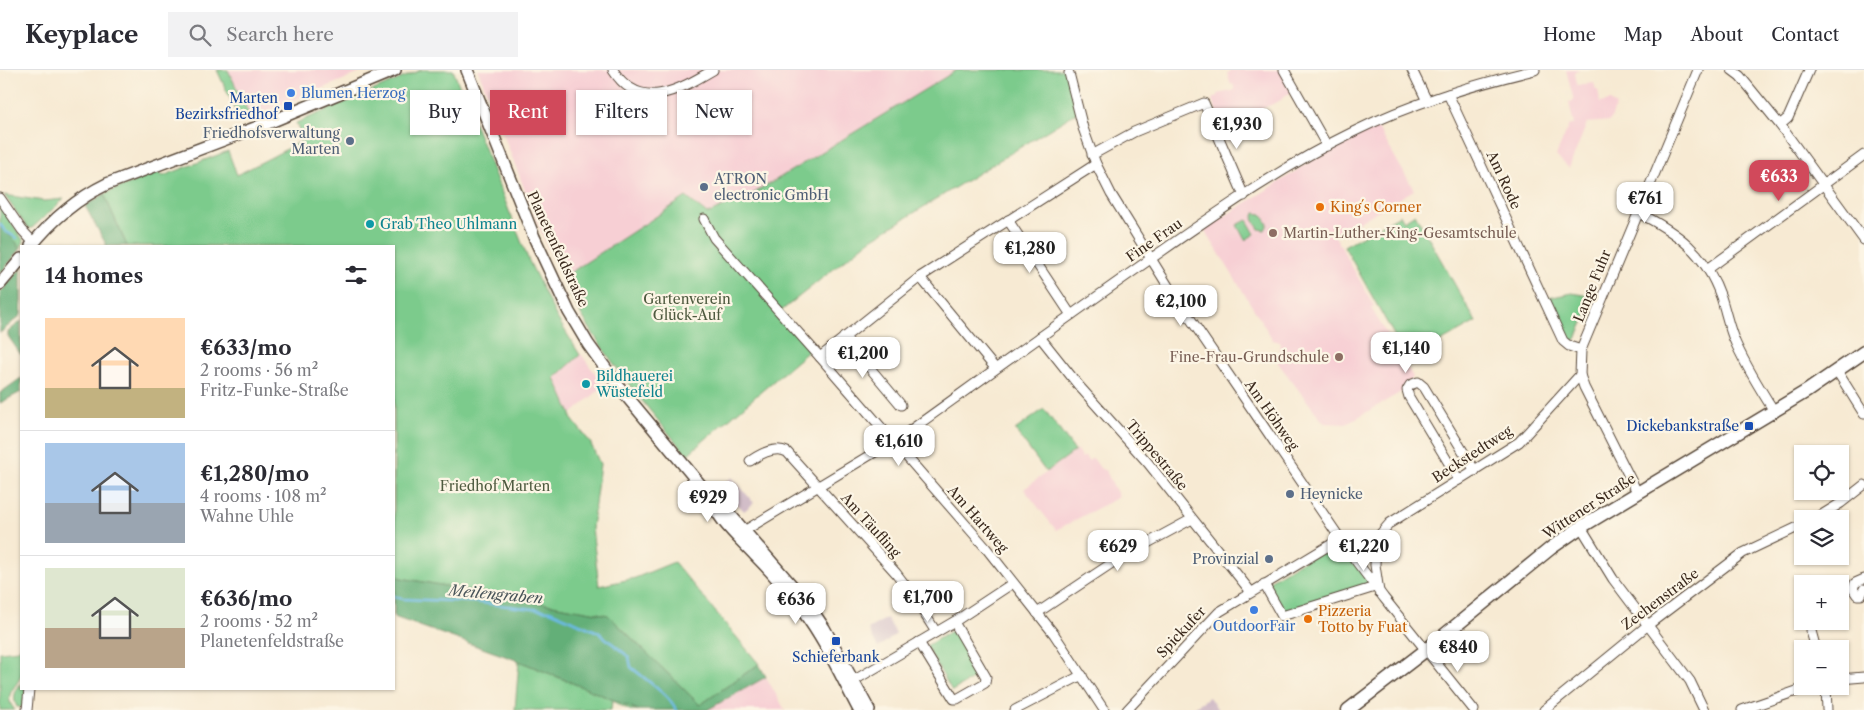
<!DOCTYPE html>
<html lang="en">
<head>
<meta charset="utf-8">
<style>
  body { margin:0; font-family:"Libre Caslon Text",serif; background:#f2f2f3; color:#2b2b33; height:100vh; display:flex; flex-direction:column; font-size:19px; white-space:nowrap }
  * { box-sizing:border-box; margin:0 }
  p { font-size:16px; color:#7c7c81 }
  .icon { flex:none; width:28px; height:28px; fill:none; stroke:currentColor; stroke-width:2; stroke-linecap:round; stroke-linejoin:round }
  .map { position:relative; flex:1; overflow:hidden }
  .panel { position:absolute; left:20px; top:175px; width:375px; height:445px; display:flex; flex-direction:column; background:#fff; border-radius:0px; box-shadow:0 1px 4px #0004 }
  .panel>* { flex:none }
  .guide { position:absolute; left:410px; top:20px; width:475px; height:45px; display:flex; gap:10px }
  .controls { position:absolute; left:1794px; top:375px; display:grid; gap:10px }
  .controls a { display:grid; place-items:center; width:55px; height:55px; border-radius:0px; background:#fff; box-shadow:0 1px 4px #0004; font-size:25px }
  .price { position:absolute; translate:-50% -42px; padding:0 11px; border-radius:10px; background:#fff; color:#222; font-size:16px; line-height:32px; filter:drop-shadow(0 1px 2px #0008) }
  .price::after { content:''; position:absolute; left:50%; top:30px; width:15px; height:11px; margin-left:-8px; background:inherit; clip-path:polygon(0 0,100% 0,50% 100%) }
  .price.current { background:#d1495b; color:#fff }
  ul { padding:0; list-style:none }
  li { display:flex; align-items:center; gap:15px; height:125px; padding:0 25px }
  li+li { border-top:1px solid #e1e1e2 }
  li span { display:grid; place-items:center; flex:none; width:140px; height:100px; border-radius:0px; color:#555 }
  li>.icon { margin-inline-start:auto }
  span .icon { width:60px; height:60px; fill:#fffc; stroke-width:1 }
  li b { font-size:21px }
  h2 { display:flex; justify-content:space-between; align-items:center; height:60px; padding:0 25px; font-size:21px }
  .chip { padding:0 18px; border-radius:0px; background:#fff; box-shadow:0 1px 4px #0004; font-size:18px; line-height:45px }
  .chip.current { background:#d1495b; color:#fff }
  header { display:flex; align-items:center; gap:30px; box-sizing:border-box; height:70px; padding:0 25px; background:#fff; border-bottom:1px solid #e1e1e2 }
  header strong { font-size:24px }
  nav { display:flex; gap:28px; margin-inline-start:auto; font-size:18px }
  .search { width:350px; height:45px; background:#f2f2f3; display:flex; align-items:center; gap:12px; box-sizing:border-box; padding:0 18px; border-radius:0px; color:#7c7c81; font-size:19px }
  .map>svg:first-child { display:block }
  .built { fill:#f7cfd4 }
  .industrial { fill:#d2bdc8 }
  .green { fill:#7bcb8c; stroke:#5b7a55 }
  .forest { fill:#64af78; stroke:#506c4b }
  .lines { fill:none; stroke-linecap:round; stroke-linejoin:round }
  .stream { stroke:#6cbae6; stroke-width:2.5 }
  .minor-casing { stroke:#574739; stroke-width:11 }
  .tertiary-casing { stroke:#574739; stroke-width:14 }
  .secondary-casing { stroke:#574739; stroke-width:15 }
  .minor { stroke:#fff; stroke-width:9 }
  .tertiary { stroke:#fff; stroke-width:11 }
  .secondary { stroke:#fff; stroke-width:12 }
  .shop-dot { fill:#3f7fe0; stroke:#fcf5e5; stroke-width:2 }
  .transit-dot { fill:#1a4fb4; stroke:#fcf5e5; stroke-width:2 }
  .service-dot { fill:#5c6f8a; stroke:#fcf5e5; stroke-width:2 }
  .food-dot { fill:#e8710a; stroke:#fcf5e5; stroke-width:2 }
  .culture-dot { fill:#0f9aa8; stroke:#fcf5e5; stroke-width:2 }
  .education-dot { fill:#8d6e63; stroke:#fcf5e5; stroke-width:2 }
  .labels { text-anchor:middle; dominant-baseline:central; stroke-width:4.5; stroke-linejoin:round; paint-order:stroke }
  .shop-label { font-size:14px; fill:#366cbe; stroke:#fcf5e5; text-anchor:start }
  .transit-label { font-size:14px; fill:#164399; stroke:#fcf5e5; text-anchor:end }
  .service-label { font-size:14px; fill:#4e5e75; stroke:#fcf5e5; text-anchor:end }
  .street-label { font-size:14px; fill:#3b2a1e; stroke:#fcf5e5 }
  .food-label { font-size:14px; fill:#c56008; stroke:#fcf5e5; text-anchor:start }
  .culture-label { font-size:14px; fill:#0d838f; stroke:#fcf5e5; text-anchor:start }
  .education-label { font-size:14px; fill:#785e54; stroke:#fcf5e5; text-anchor:start }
  .park-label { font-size:14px; fill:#4e5a3f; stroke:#fcf5e5 }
  .water-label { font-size:15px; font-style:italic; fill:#4a555a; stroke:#fcf5e5 }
</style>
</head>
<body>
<header>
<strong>Keyplace</strong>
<div class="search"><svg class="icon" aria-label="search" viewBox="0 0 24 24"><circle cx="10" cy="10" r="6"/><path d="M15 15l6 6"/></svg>Search here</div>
<nav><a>Home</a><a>Map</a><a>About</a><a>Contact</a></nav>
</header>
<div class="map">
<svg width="1864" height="640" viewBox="0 0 1864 640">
  <rect width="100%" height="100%" fill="#fcf5e5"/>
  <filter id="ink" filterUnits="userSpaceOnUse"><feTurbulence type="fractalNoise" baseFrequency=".02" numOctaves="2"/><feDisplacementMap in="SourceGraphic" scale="10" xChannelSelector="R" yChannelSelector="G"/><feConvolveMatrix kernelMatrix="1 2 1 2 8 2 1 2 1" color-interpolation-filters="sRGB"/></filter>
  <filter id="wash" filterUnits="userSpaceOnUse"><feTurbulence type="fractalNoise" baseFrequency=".0096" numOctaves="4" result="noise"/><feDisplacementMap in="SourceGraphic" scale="20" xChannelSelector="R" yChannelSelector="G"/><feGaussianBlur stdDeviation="1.12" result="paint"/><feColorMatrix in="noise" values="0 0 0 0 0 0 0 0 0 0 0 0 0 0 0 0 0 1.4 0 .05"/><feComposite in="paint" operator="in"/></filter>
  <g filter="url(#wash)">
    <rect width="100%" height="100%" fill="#f7ead3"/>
    <g class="built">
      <path d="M228 0H367L251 48Z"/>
      <path d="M478 0H957L751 126 711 148 686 128 562 208 546 174Z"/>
      <path d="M1230 0H1281L1293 21 1284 26 1281 30 1251 44 1249 39 1246 40 1247 45 1243 48 1248 59 1246 60 1247 64 1229 71 1223 70 1219 60 1222 58 1212 29 1218 26V24L1235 20 1233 14 1231 15 1227 3 1230 2Z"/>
      <path d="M1566 0H1580L1575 2 1577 15 1594 13 1596 20H1598L1600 33 1610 31 1616 35 1610 51 1587 53 1569 98 1556 86 1569 55H1574L1569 32 1574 31Z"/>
      <path d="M1377 56 1414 120 1335 166 1374 236 1371 238 1413 307 1403 321 1346 354 1324 353 1278 293 1280 272 1273 270 1204 159 1281 111 1330 78Z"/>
      <path d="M581 284 604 316 571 344 555 307Z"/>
      <path d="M1077 380 1082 388 1085 386 1088 391 1093 388 1100 398 1106 401 1119 427 1056 460 1024 419Z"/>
      <path d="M766 607 785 640H707Z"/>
    </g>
    <g class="industrial">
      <path d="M732 407 754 433 744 441 721 416Z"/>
      <path d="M887 548 896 564 878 578 868 559Z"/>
      <path d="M1209 627 1218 640H1190Z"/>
    </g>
    <g class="green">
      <path d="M217 0H228L251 48 241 52Z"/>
      <path d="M421 0H453L529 191 556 246 580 285 555 308 571 344V348L590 372 600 394 592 458 599 516 635 508 674 492 759 594 700 635 608 545 401 508 394 505V176H127L104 124 155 103H159L163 106 228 81 237 105 304 70 296 53Z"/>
      <path d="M957 0H1068L1079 41 870 170 781 241 811 279 687 385C640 329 593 274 562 208L686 127 707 144 751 125Z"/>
      <path d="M4 125 44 131 64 129 32 158H28L25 154Z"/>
      <path d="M0 135 24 171 19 181 17 173 0 156Z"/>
      <path d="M1255 143 1262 144 1268 154 1265 160 1259 159 1253 149Z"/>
      <path d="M1415 144 1476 252 1408 290 1344 176 1400 145 1404 151Z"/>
      <path d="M1247 150 1255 164 1245 170 1237 155Z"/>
      <path d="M1572 223 1594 227 1576 269 1573 271 1566 268 1548 228Z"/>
      <path d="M1044 339 1075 381 1046 402 1015 360Z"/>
      <path d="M1340 469 1375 517 1282 546 1264 514Z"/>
      <path d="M955 559 981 604 952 621 926 576Z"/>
      <path d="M21 576C21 585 23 596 21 605 18 617 1 624 15 640H0V582L18 580Z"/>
      <path d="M519 591 638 640H630L612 631 611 640H515Z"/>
      <path d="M21 613V619H26L23 637H17C12 627 15 621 21 613Z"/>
    </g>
    <g class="forest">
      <path d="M104 124 127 176H107L85 136Z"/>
      <path d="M0 156 17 173 19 181 0 204Z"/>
      <path d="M21 198V245L0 263V223Z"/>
      <path d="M21 251V285L8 266V262Z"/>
      <path d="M21 308V322L0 333V323Z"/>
      <path d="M394 505 401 508 608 545 700 635 759 594 766 607 707 640H638L519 591 394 547Z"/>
    </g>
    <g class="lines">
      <g class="stream">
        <path d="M0 154 5 161 17 168"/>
        <path d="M394 526 403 529 474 532 550 541 598 562 629 587 631 597C641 606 673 628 676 640"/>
      </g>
    </g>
  </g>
  <g filter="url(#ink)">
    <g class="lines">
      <g class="minor-casing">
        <g id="minor">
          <path d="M613 0C640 43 679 20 713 0"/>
          <path d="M1284 0 1327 76"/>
          <path d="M1412 0 1427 31"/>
          <path d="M1732 0 1740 6 1780 55 1864 170"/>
          <path d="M1069 3 1083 58 1096 94 1111 124 1168 216 1350 483 1384 528 1474 640"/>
          <path d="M1448 24 1563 271 1569 276 1581 280"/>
          <path d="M1780 55 1788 48 1809 0"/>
          <path d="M1092 85 1134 62 1204 33 1244 126"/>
          <path d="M0 128 22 160 34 173"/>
          <path d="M1637 142C1678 163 1705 182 1721 227 1726 242 1729 259 1736 274 1747 298 1760 319 1774 341"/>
          <path d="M704 149 714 168 820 287 986 478 1054 564 1104 640"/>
          <path d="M1008 150 1071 245"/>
          <path d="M1708 199 1864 85"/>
          <path d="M920 207 995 298"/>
          <path d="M844 267 901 335"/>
          <path d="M1040 267 1079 316 1148 393 1251 522"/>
          <path d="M820 287 920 207 1096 94"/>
          <path d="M1837 301 1864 344"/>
          <path d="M750 391C760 384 775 376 787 382L896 503 912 524 936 562"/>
          <path d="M1459 410 1409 327 1407 320 1410 315 1418 312 1424 317 1475 401"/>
          <path d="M1637 422 1584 317 1580 305 1581 280 1698 0"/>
          <path d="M1815 449 1841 433 1864 415"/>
          <path d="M1581 457 1613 509 1690 611 1704 640"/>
          <path d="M739 464 885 376 894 372C979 311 1063 250 1149 190 1215 144 1281 97 1353 62 1411 33 1473 15 1535 0"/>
          <path d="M1350 483 1375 479"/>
          <path d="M1864 509 1855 513 1853 519 1857 525H1861L1864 519"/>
          <path d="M1264 514 1282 546 1375 517"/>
          <path d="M1379 522 1375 495 1376 469 1390 453 1519 372 1580 305"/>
          <path d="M1037 543 1118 489 1192 449"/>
          <path d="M1811 561 1816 579"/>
          <path d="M919 572 954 629H957L985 613 986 607 954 552"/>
          <path d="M1840 609 1864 607"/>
          <path d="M853 611 957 550 1013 513"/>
          <path d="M1826 616 1827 640"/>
          <path d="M27 640 29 619"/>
          <path d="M1015 640 1082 605"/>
          <path d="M1127 640 1219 542 1340 469"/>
          <path d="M1544 640 1648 555 1743 483 1802 455"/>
          <path d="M1742 640 1811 616"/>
        </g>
      </g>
      <g class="tertiary-casing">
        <g id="tertiary">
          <path d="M467 0 534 167 569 242 588 274 619 317 708 424 719 432 807 533 824 558 869 640"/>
          <path d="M31 176C52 150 76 129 107 114L268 53 395 0"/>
          <path d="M0 214 21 189"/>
          <path d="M708 424C718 450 735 464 754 484 771 501 788 521 802 540 825 570 841 606 859 640"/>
        </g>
      </g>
      <g class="secondary-casing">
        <path id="secondary" d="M1348 640 1426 580 1551 478 1581 457 1807 321 1864 282"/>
      </g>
      <use href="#minor" class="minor"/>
      <use href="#tertiary" class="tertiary"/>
      <use href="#secondary" class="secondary"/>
    </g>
  </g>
  <g class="shop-dot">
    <circle cx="291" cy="23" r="5"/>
    <circle cx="1254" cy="540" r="5"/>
  </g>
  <g class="transit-dot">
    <rect x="283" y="31" width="10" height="10" rx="2.5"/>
    <rect x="1744" y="351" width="10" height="10" rx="2.5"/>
    <rect x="831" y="566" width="10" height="10" rx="2.5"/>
  </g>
  <g class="service-dot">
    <circle cx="350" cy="71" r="5"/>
    <circle cx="704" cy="117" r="5"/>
    <circle cx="1290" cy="424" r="5"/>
    <circle cx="1269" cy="489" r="5"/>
  </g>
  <g class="food-dot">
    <circle cx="1320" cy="137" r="5"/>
    <circle cx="1308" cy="549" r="5"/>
  </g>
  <g class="culture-dot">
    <circle cx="370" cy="154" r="5"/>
    <circle cx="586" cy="314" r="5"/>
  </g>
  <g class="education-dot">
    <circle cx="1273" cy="163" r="5"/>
    <circle cx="1339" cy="287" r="5"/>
  </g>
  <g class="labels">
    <g class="shop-label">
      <text x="301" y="23">Blumen Herzog</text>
      <text x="1254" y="556" text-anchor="middle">OutdoorFair</text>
    </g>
    <g class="transit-label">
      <text x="278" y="28">Marten<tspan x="278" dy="16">Bezirksfriedhof</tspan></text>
      <text x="1739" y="356">Dickebankstraße</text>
      <text x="836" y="587" text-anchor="middle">Schieferbank</text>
    </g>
    <g class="service-label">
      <text x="340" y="63">Friedhofsverwaltung<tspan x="340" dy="16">Marten</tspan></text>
      <text x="714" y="109" text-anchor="start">ATRON<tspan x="714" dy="16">electronic GmbH</tspan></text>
      <text x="1300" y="424" text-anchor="start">Heynicke</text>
      <text x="1259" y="489">Provinzial</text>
    </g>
    <g class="street-label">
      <text transform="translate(1504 110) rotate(65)">Am Rode</text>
      <text transform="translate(1154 170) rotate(-35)">Fine Frau</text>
      <text transform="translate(558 179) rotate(65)">Planetenfeldstraße</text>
      <text transform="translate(1592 216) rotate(-68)">Lange Fuhr</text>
      <text transform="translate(1272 345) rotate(55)">Am Höhweg</text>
      <text transform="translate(1472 384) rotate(-33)">Beckstedtweg</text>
      <text transform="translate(1157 385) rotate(50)">Trippestraße</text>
      <text transform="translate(1589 436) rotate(-33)">Wittener Straße</text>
      <text transform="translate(978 449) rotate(49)">Am Hartweg</text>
      <text transform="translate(871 455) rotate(48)">Am Täufling</text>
      <text transform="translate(1660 529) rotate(-37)">Zechenstraße</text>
      <text transform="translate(1181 562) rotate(-47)">Spickufer</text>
    </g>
    <g class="food-label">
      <text x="1330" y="137">King´s Corner</text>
      <text x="1318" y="541">Pizzeria<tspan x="1318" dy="16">Totto by Fuat</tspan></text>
    </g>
    <g class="culture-label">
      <text x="380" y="154">Grab Theo Uhlmann</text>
      <text x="596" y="306">Bildhauerei<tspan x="596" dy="16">Wüstefeld</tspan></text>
    </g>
    <g class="education-label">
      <text x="1283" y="163">Martin-Luther-King-Gesamtschule</text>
      <text x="1329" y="287" text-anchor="end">Fine-Frau-Grundschule</text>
    </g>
    <g class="park-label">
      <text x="687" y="229">Gartenverein<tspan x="687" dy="16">Glück-Auf</tspan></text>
      <text x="495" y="416">Friedhof Marten</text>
    </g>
    <g class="water-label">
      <text transform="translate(496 524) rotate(5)">Meilengraben</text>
    </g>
  </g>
</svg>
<div class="controls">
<a><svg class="icon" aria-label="locate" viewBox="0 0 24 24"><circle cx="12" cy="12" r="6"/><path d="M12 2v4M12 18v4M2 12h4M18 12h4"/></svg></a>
<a><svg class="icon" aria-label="layers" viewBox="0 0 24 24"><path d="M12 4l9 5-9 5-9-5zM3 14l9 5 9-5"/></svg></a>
<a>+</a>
<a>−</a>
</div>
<b class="price" style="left:1237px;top:80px">€1,930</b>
<b class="price current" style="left:1779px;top:132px">€633</b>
<b class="price" style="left:1645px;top:154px">€761</b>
<b class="price" style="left:1030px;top:204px">€1,280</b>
<b class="price" style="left:1181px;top:257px">€2,100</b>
<b class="price" style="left:1406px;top:304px">€1,140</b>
<b class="price" style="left:863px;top:309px">€1,200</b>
<b class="price" style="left:899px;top:397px">€1,610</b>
<b class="price" style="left:708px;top:453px">€929</b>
<b class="price" style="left:1118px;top:502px">€629</b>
<b class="price" style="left:1364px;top:502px">€1,220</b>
<b class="price" style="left:928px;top:553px">€1,700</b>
<b class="price" style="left:796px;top:555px">€636</b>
<b class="price" style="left:1458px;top:603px">€840</b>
<div class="guide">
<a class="chip">Buy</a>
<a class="chip current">Rent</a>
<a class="chip">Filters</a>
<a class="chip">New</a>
</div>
<section class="panel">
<h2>14 homes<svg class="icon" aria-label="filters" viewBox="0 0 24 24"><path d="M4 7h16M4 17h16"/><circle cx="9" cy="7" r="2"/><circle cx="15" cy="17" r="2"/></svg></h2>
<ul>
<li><span style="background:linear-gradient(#ffd9b3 70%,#c2b280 0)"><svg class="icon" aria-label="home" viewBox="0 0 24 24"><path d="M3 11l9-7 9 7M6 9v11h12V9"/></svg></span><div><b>€633/mo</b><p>2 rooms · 56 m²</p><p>Fritz-Funke-Straße</p></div></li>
<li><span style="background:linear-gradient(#a9c7e8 60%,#9aa5b1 0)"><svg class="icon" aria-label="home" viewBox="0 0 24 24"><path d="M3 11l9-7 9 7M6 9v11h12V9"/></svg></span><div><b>€1,280/mo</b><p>4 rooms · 108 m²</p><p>Wahne Uhle</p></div></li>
<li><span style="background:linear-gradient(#dfe7d0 60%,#b9a48a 0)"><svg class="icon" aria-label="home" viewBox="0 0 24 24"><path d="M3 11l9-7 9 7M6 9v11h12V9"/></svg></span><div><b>€636/mo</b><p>2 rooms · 52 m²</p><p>Planetenfeldstraße</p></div></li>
</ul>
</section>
</div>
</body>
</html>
